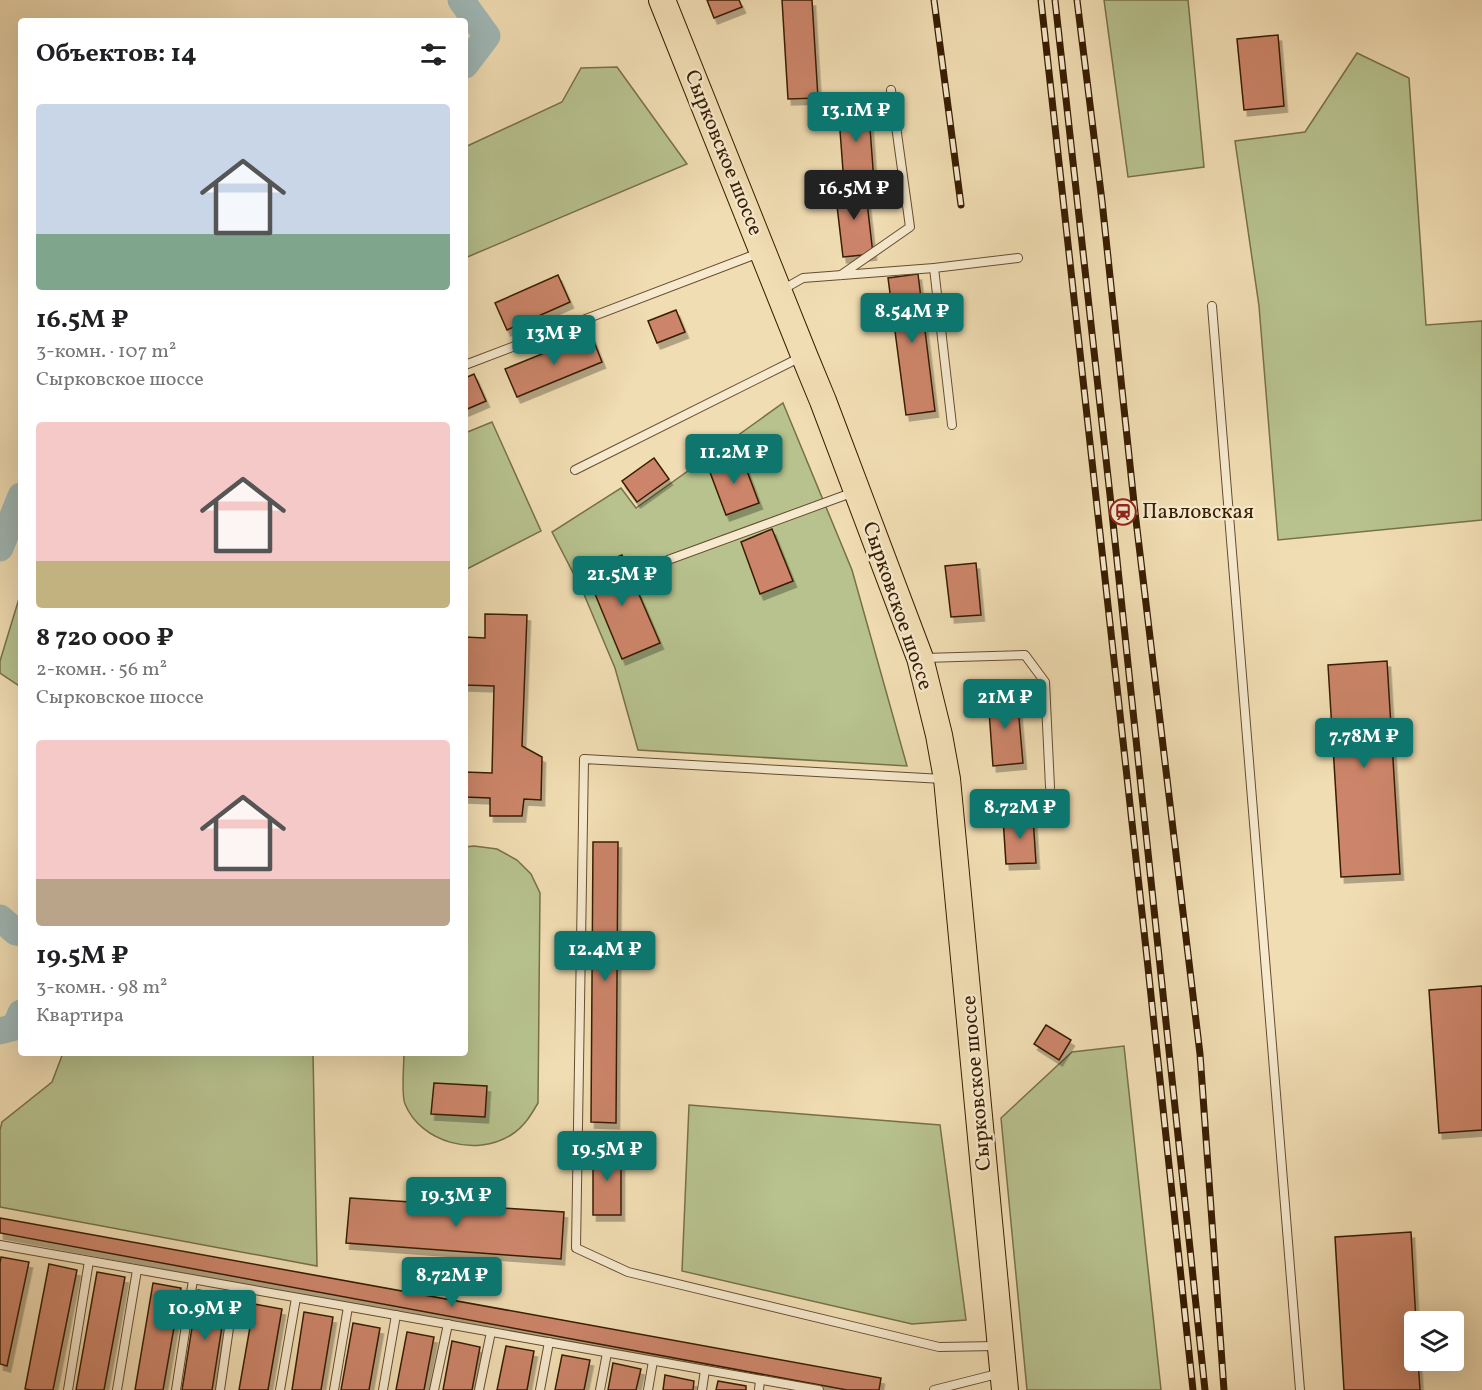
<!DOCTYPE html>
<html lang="ru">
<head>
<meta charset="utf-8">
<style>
  body { margin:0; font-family:Vollkorn,serif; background:#f2f2f2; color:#202124; height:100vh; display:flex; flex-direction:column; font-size:22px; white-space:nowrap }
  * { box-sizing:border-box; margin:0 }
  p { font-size:20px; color:#757577 }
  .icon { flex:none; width:33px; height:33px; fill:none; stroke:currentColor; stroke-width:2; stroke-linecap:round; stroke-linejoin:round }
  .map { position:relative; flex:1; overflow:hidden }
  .details { position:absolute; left:18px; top:18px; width:450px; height:1038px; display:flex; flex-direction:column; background:#fff; border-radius:6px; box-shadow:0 6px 24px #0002 }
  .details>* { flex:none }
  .controls { position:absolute; left:1404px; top:1311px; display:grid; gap:12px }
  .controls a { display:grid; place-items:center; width:60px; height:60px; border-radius:6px; background:#fff; box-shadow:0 6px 24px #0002; font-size:30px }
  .price { position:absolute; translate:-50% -51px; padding:0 14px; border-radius:6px; background:#0f766e; color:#fff; font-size:20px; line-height:39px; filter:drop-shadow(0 2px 3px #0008) }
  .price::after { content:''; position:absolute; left:50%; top:36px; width:18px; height:14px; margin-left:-9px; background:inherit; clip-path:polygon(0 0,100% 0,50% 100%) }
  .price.active { background:#222; color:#fff }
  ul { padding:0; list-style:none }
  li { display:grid; align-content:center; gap:12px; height:318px; padding:0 18px }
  li span { display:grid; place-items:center; height:186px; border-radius:6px; color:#555 }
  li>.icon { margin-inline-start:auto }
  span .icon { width:108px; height:108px; fill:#fffc; stroke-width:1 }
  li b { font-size:26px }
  h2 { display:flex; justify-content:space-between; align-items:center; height:72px; padding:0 18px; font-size:26px }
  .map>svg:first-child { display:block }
  .green { fill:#b7c28e; stroke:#787047; stroke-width:1.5 }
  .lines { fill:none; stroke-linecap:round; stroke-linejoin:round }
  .river { stroke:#a0b9b8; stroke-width:27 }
  .building { fill:#cc856a; stroke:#381d00; stroke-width:1.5; filter:url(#shadow) }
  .service-casing { stroke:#664d2d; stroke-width:10 }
  .primary-casing { stroke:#381d00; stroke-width:28 }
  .service { stroke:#f6e9ce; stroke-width:8 }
  .primary { stroke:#f1ddb3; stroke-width:26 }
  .rail-casing { stroke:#381d00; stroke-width:7 }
  .rail { stroke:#f6e9ce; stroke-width:4.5; stroke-dasharray:14; stroke-linecap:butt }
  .labels { text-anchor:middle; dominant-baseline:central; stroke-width:4.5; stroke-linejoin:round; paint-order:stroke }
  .street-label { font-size:21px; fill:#381d00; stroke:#f6e9ce }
  .poi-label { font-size:21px; fill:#381d00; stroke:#f6e9ce; text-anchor:start }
</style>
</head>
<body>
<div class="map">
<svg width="1482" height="1390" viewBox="0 0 1482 1390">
  <defs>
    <filter id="shadow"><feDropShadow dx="3.5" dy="6" stdDeviation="0" flood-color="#0004"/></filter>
  </defs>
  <rect width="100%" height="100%" fill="#f1ddb3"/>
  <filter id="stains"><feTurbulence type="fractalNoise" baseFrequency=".00333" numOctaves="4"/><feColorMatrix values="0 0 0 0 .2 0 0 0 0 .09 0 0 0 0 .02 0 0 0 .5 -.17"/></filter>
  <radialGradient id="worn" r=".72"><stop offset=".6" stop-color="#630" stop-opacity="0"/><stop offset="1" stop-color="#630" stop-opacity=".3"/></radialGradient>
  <g class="green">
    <path d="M1104 0H1188L1204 167 1128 177Z"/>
    <path d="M1357 53 1409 78 1426 325 1482 321V520L1278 540 1259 306 1235 141 1305 132Z"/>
    <path d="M617 67 687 164 465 258V147L562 102 581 68Z"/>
    <path d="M783 403 852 570 907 766 638 750 615 668 583 592 552 532 621 488 636 508Z"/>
    <path d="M492 422 541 531 465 570V433Z"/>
    <path d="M21 592V687L0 673V661Z"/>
    <path d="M474 846 497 849 517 860 531 874 540 893 538 1103C531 1115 524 1127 511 1135 476 1157 421 1143 405 1104 401 1095 404 1064 404 1053H465V847Z"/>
    <path d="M1124 1046 1161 1390H1027L1001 1118 1072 1052Z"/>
    <path d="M63 1053H313L317 1266 0 1207V1130L2 1122 52 1082Z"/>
    <path d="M689 1105 940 1125 966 1320 912 1324 682 1271Z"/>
  </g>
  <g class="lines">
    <g class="river">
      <path d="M461 0 487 36 465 65"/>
      <path d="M0 548 21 496"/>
      <path d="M0 918 16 932 21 933"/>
      <path d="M0 1031 15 1027 21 1013"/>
    </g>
  </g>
  <g class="building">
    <path d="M707 0H739L742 7 714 18Z"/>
    <path d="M782 0H812L818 98 788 99Z"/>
    <path d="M1278 35 1284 106 1244 110 1237 39Z"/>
    <path d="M868 101 874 182 844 184 838 104Z"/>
    <path d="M865 185 873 254 843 257 835 189Z"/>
    <path d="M918 274 935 411 906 415 888 278Z"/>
    <path d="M558 275 570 302 507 330 495 303Z"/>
    <path d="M676 310 685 332 657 343 648 321Z"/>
    <path d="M591 334 602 362 517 397 505 369Z"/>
    <path d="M474 374 486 401 465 410V378Z"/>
    <path d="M741 455 759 503 726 515 708 467Z"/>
    <path d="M654 458 669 479 637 502 622 481Z"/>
    <path d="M772 529 793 581 760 594 741 542Z"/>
    <path d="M622 555 660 643 622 659 585 570Z"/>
    <path d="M976 563 981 615 951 617 945 566Z"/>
    <path d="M485 614 527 615 522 746 542 757 541 800 524 799 522 816H490V798L465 797V772L492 773 494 686 465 685V637L485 638Z"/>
    <path d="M1387 661 1400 874 1341 877 1328 665Z"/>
    <path d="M1017 695 1023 763 993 766 988 697Z"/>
    <path d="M1033 817 1036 863 1006 864 1003 818Z"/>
    <path d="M593 842H618L616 1123 591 1122Z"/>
    <path d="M1482 986V1130L1439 1133 1429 990Z"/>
    <path d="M1046 1025 1071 1040 1059 1060 1034 1044Z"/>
    <path d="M434 1083 487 1086 485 1117 431 1114Z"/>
    <rect x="593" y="1149" width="28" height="66"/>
    <path d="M350 1198 564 1212 561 1259 346 1243Z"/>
    <path d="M0 1218 881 1378 879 1390H847L0 1233Z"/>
    <path d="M1411 1232 1416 1322H1414V1360H1418L1420 1390H1344L1335 1237Z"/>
    <path d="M1 1257 29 1262 7 1366 0 1364V1263Z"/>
    <path d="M49 1264 77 1270 53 1390H31L25 1389Z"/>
    <path d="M97 1272 125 1277 104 1390H76Z"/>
    <path d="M153 1283 181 1288 163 1390H135Z"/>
    <path d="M198 1290 227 1295 212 1390H182Z"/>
    <path d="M254 1304 282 1309 268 1390H239Z"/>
    <path d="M304 1312 333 1317 321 1390H292Z"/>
    <path d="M353 1323 380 1328 369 1390H341Z"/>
    <path d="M407 1332 434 1337 424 1390H396Z"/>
    <path d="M452 1341 480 1347 472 1390H443Z"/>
    <path d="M506 1346 534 1351 527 1390H497Z"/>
    <path d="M562 1355 590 1360 584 1390H555Z"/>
    <path d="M613 1363 641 1369 636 1390H608Z"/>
    <path d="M665 1375 694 1381 693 1390H663Z"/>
    <path d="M718 1381 746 1386V1390H716Z"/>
  </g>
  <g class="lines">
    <g class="service-casing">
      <g id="service">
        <path d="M934 268 952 425"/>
        <path d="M841 275 910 227 891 90"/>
        <path d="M780 291 803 278 934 268 1018 258"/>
        <path d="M1212 306 1300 1390"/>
        <path d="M465 365 759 253"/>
        <path d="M575 470 803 356"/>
        <path d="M668 560 854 492"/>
        <path d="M924 658 1025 655 1045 682 1050 787"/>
        <path d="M943 779 584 759 576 1248 628 1272 939 1347 997 1346"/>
        <path d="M0 1245 819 1390"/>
        <path d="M68 1390 89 1261"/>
        <path d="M117 1390 137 1270"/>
        <path d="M176 1390 193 1280"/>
        <path d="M220 1390 235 1287"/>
        <path d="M280 1390 296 1298"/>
        <path d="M334 1390 348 1307"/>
        <path d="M383 1390 396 1315"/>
        <path d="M434 1390 448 1324"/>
        <path d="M479 1390 491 1332"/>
        <path d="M540 1390 549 1342"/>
        <path d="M600 1390 607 1353"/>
        <path d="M648 1390 653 1361"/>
        <path d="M702 1390 705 1370"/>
        <path d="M759 1390 760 1380"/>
        <path d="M934 1390 1001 1373"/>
      </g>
    </g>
    <g class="primary-casing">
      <path id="primary" d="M662 0 804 355 823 401 920 658 939 735 947 779 1005 1390"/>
    </g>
    <use href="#service" class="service"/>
    <use href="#primary" class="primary"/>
    <g class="rail-casing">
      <g id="rail">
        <path d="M934 0 961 205"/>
        <path d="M1041 0 1147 958 1193 1390"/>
        <path d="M1055 0 1112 513 1205 1390"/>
        <path d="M1077 0 1102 201 1135 512 1200 1054 1224 1390"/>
      </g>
    </g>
    <use href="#rail" class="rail"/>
  </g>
  <defs>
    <g id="station-ring" transform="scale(1.35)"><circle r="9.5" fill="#f6e9ce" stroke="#8f2418" stroke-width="1.5"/><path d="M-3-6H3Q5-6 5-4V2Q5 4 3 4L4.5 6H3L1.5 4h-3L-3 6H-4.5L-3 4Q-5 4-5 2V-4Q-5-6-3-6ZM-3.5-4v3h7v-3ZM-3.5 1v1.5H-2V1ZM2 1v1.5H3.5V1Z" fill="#8f2418"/></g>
  </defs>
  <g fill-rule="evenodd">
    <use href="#station-ring" x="1123" y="512"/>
  </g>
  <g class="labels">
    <g class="street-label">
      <text transform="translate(723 153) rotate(68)">Сырковское шоссе</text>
      <text transform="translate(897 606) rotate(71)">Сырковское шоссе</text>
      <text transform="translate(977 1083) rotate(-95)">Сырковское шоссе</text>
    </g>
    <g class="poi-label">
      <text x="1142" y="512">Павловская</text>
    </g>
  </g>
  <rect width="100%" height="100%" filter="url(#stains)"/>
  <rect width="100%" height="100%" fill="url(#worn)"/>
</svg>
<div class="controls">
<a><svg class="icon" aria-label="layers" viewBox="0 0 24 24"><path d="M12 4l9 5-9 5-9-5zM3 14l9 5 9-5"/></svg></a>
</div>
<b class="price" style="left:856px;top:143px">13.1M ₽</b>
<b class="price active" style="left:854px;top:221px">16.5M ₽</b>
<b class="price" style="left:912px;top:344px">8.54M ₽</b>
<b class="price" style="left:554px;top:366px">13M ₽</b>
<b class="price" style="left:734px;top:485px">11.2M ₽</b>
<b class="price" style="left:622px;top:607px">21.5M ₽</b>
<b class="price" style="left:1005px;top:730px">21M ₽</b>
<b class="price" style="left:1364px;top:769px">7.78M ₽</b>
<b class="price" style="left:1020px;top:840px">8.72M ₽</b>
<b class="price" style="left:605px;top:982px">12.4M ₽</b>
<b class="price" style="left:607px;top:1182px">19.5M ₽</b>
<b class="price" style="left:456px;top:1228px">19.3M ₽</b>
<b class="price" style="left:452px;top:1308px">8.72M ₽</b>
<b class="price" style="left:205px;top:1341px">10.9M ₽</b>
<section class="details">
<h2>Объектов: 14<svg class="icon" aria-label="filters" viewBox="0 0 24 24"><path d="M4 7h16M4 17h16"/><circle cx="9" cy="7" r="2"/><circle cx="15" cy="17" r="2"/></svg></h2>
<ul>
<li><span style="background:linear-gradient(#c9d6e8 70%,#7fa58c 0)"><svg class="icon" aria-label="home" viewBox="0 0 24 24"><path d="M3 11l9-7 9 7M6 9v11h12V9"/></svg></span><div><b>16.5M ₽</b><p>3-комн. · 107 m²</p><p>Сырковское шоссе</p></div></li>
<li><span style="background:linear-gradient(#f6c9c9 75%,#c2b280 0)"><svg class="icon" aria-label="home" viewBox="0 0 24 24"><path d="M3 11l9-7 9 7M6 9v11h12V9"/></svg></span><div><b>8 720 000 ₽</b><p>2-комн. · 56 m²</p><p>Сырковское шоссе</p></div></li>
<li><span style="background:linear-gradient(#f6c9c9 75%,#b9a48a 0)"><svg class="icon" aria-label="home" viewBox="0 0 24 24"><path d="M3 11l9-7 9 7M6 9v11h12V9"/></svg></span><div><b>19.5M ₽</b><p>3-комн. · 98 m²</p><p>Квартира</p></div></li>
</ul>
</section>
</div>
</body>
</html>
